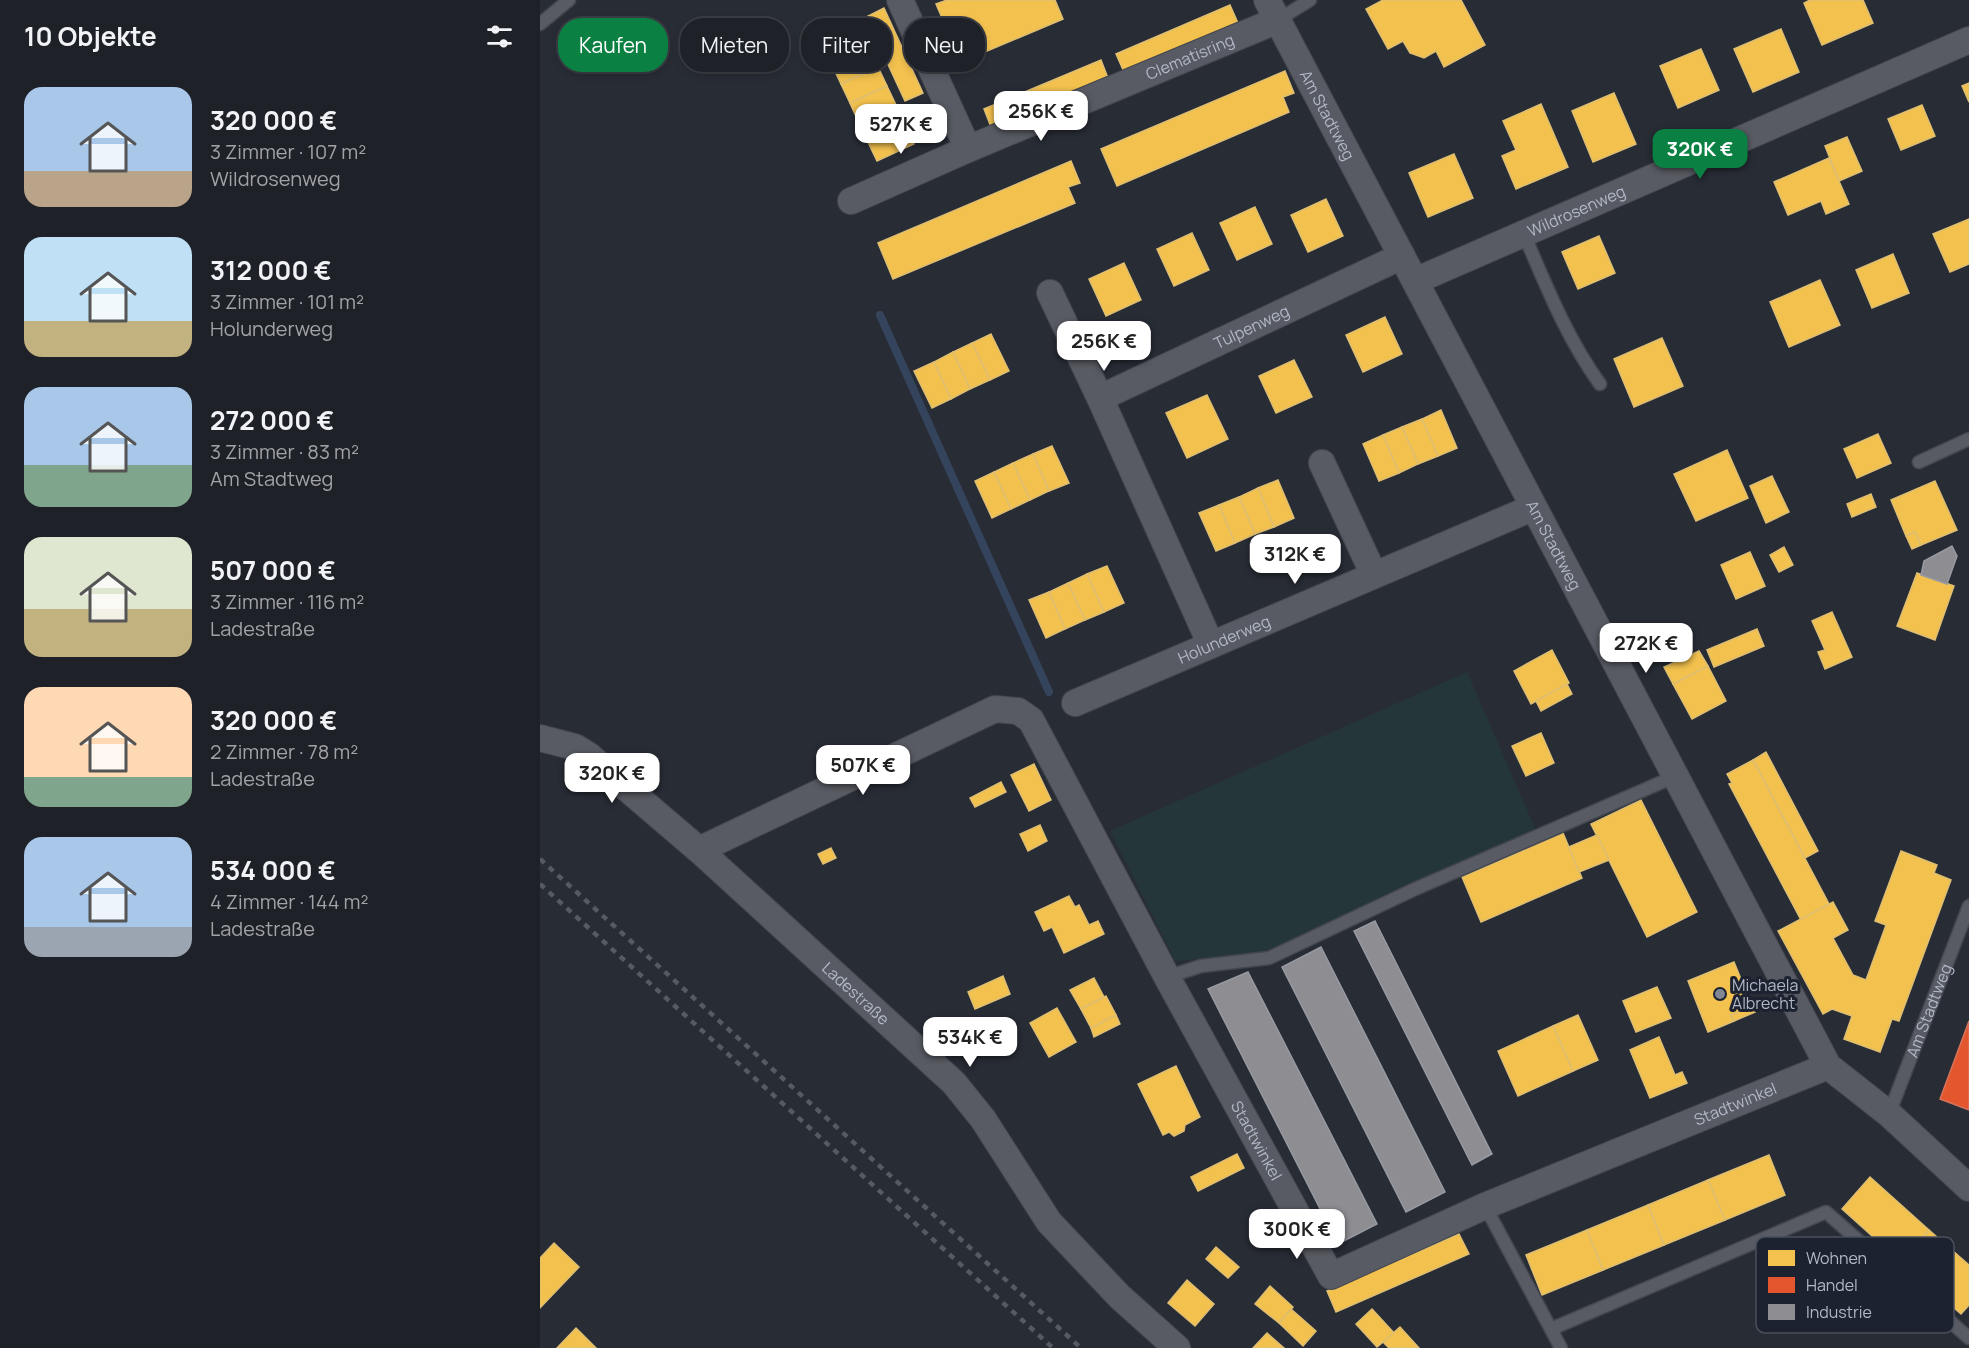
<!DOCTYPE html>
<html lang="de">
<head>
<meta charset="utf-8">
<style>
  body { margin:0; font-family:Manrope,sans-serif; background:#262930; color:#f1f3f6; height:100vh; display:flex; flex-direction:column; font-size:22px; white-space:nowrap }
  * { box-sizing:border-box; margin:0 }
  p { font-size:20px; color:#a1a3a8 }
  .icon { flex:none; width:33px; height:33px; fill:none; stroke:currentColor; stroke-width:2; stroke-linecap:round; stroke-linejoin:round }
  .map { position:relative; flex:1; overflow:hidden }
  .panel { display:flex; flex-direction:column; background:#1e2128; width:540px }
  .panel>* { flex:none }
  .hud { position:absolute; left:18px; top:18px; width:570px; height:54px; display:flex; gap:12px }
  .price { position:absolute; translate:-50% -51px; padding:0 14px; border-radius:12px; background:#fff; color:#222; font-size:20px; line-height:39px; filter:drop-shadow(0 2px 3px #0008) }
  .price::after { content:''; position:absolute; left:50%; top:36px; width:18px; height:14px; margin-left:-9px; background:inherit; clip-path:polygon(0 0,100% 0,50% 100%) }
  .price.selected { background:#0b8043; color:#fff }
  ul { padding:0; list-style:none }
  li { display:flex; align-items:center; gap:18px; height:150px; padding:0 24px }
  li span { display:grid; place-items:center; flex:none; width:168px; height:120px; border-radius:18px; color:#555 }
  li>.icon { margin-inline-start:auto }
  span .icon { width:72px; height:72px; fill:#fffc; stroke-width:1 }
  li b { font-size:26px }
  h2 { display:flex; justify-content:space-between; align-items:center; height:72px; padding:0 24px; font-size:26px }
  .tag { padding:0 21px; border-radius:24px; background:#1e2128; box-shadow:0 3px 9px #0003,0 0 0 2px #3c3e45; font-size:21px; line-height:54px }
  .tag.selected { background:#0b8043; color:#fff }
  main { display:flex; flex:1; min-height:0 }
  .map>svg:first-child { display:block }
  .green { fill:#25363a }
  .homes { fill:#f2c14e; stroke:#debe72; stroke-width:1.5 }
  .shops { fill:#e4572e; stroke:#d5745c; stroke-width:1.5 }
  .industry { fill:#8d8d92; stroke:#989aa2; stroke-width:1.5 }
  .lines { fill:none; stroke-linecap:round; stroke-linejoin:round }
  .stream { stroke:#35445d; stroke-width:8 }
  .service-casing { stroke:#44474e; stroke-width:15 }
  .minor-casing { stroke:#44474e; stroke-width:28 }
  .service { stroke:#585b63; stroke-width:12 }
  .minor { stroke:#585b63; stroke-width:26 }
  .rail { stroke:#565a61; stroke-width:4.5; stroke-dasharray:6 6; stroke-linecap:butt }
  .poi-dot { fill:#818794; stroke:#1c222f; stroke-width:2 }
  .labels { text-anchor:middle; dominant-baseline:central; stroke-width:6; stroke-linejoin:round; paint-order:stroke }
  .street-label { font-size:16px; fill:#b1b8c7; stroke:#1c222f }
  .poi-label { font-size:16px; fill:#b1b8c7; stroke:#1c222f; text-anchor:start }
  .key { fill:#1c222f; stroke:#494f5d; stroke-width:1.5 }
  .key-label { font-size:16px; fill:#b1b8c7 }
</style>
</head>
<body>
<main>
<section class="panel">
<h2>10 Objekte<svg class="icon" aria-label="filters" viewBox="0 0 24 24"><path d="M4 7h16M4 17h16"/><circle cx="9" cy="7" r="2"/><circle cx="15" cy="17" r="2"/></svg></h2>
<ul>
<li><span style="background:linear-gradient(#a9c7e8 70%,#b9a48a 0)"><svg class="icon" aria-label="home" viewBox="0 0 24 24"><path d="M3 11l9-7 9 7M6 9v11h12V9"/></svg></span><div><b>320 000 €</b><p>3 Zimmer · 107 m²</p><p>Wildrosenweg</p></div></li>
<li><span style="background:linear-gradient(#bfe0f5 70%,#c2b280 0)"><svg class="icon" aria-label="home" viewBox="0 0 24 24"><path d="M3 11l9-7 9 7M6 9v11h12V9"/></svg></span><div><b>312 000 €</b><p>3 Zimmer · 101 m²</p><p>Holunderweg</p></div></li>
<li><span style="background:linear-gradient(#a9c7e8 65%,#7fa58c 0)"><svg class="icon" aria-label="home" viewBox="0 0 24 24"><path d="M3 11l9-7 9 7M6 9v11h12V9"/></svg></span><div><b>272 000 €</b><p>3 Zimmer · 83 m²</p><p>Am Stadtweg</p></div></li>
<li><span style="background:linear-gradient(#dfe7d0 60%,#c2b280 0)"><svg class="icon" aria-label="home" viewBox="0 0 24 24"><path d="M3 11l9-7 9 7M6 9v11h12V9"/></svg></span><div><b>507 000 €</b><p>3 Zimmer · 116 m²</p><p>Ladestraße</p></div></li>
<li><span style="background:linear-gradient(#ffd9b3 75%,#7fa58c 0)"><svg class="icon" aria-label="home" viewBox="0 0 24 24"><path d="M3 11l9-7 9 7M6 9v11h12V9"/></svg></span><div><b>320 000 €</b><p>2 Zimmer · 78 m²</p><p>Ladestraße</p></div></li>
<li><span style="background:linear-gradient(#a9c7e8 75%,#9aa5b1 0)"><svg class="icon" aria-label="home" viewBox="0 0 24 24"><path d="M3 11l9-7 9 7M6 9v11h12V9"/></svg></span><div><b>534 000 €</b><p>4 Zimmer · 144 m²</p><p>Ladestraße</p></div></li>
</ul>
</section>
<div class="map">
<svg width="1429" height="1348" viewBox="0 0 1429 1348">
  <rect width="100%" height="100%" fill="#282c35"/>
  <path class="green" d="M927 672 998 835 732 952 635 961 570 831Z"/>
  <g class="homes">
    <path d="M407 0H515L523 19 421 62 396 4Z"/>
    <path d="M843 0H921L945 45 904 67 896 51 884 58 870 53 863 41 848 49 826 9Z"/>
    <path d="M1270 0H1323L1333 23 1282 45 1264 3Z"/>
    <path d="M690 5 698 23 584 72 576 54Z"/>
    <path d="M344 8 383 93 365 101 326 17Z"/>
    <path d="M320 28 329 47 292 65 283 45Z"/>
    <path d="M1241 29 1259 72 1213 92 1194 49Z"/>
    <path d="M329 47 338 67 301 84 292 65Z"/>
    <path d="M1161 49 1179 90 1138 108 1120 66Z"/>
    <path d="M561 60 568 78 451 127 444 109Z"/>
    <path d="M338 67 347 86 310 103 301 84Z"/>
    <path d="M745 71 754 93 743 97 749 112 577 186 561 149Z"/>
    <path d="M1429 83V102L1422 86Z"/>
    <path d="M347 86 356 105 319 123 310 103Z"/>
    <path d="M1074 93 1096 144 1053 162 1032 111Z"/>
    <path d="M1001 104 1028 167 976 189 962 156 976 150 963 121Z"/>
    <path d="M356 105 365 125 328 142 319 123Z"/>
    <path d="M1382 105 1395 136 1361 150 1348 119Z"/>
    <path d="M365 125 374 144 337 161 328 142Z"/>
    <path d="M1307 137 1322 171 1299 181 1285 146Z"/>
    <path d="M914 154 933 198 888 217 869 173Z"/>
    <path d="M1289 158 1309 204 1286 214 1281 201 1248 215 1234 182Z"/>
    <path d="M531 161 540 183 528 187 535 203 353 279 338 243Z"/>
    <path d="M786 199 803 236 768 252 751 215Z"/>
    <path d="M715 207 732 244 697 260 680 223Z"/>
    <path d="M1429 219V264L1410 272 1393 234Z"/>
    <path d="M652 233 669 270 634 286 617 249Z"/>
    <path d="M1059 236 1075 273 1038 289 1022 252Z"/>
    <path d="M1353 254 1369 293 1332 308 1316 270Z"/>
    <path d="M584 263 601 300 566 316 549 279Z"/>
    <path d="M1280 280 1300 325 1249 347 1230 302Z"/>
    <path d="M845 317 862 354 823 372 806 335Z"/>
    <path d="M451 334 469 371 450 380 432 343Z"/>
    <path d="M1122 338 1143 386 1094 407 1074 359Z"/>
    <path d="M432 343 450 380 430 389 413 352Z"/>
    <path d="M413 352 430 389 411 399 394 362Z"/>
    <path d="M754 360 772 397 736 413 719 376Z"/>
    <path d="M394 362 411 399 392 408 374 371Z"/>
    <path d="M667 395 688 439 647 458 626 413Z"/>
    <path d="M901 410 917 448 898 456 882 419Z"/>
    <path d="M882 419 898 456 878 464 862 427Z"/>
    <path d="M862 427 878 464 859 473 843 435Z"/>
    <path d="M1338 434 1351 463 1317 478 1304 449Z"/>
    <path d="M843 435 859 473 839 481 823 444Z"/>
    <path d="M512 446 529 483 509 491 493 454Z"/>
    <path d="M1187 450 1208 498 1156 521 1134 474Z"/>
    <path d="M493 454 509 491 490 500 473 463Z"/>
    <path d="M473 463 490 500 471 509 454 472Z"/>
    <path d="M454 472 471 509 452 518 435 481Z"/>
    <path d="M1232 476 1249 512 1226 523 1210 486Z"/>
    <path d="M738 480 754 518 734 527 718 488Z"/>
    <path d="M1395 481 1417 530 1381 545 1375 532 1366 536 1351 500Z"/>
    <path d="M718 488 734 527 715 534 699 497Z"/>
    <path d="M1331 494 1336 507 1312 517 1307 504Z"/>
    <path d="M699 497 715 534 695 543 679 505Z"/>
    <path d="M679 505 695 543 676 551 659 513Z"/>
    <path d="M1375 532 1381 545 1372 549 1366 536Z"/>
    <path d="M1244 547 1253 565 1239 572 1230 555Z"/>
    <path d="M1210 552 1225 586 1196 599 1181 565Z"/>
    <path d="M567 566 584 603 564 612 547 574Z"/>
    <path d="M1377 573 1414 586 1395 640 1357 626Z"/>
    <path d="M547 574 564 612 545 620 528 583Z"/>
    <path d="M528 583 545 620 525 629 509 592Z"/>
    <path d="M509 592 525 629 506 638 489 600Z"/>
    <path d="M1292 612 1312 657 1285 669 1278 652 1285 650 1272 621Z"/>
    <path d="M1217 629 1224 646 1174 667 1167 650Z"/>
    <path d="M1012 650 1029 683 991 704 974 671Z"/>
    <path d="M1159 651 1168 666 1133 684 1124 667Z"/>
    <path d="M1168 666 1186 701 1152 719 1133 684Z"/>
    <path d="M1027 684 1032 694 1001 711 996 701Z"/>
    <path d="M1001 733 1014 763 986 776 972 746Z"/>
    <path d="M1226 752 1278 851 1265 858 1213 760Z"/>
    <path d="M1213 760 1289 904 1261 920 1189 784 1192 783 1187 774Z"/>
    <path d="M494 764 511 800 489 811 471 775Z"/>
    <path d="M461 782 466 792 435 807 430 798Z"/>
    <path d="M1101 800 1157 912 1107 937 1051 824Z"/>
    <path d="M500 825 507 841 488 851 480 834Z"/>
    <path d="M1023 833 1042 878 941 922 922 877Z"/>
    <path d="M1057 835 1069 860 1039 872 1029 847Z"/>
    <path d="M291 848 296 858 283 864 278 854Z"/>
    <path d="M1361 851 1397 865 1394 873 1411 880 1359 1021 1352 1019 1340 1052 1304 1039 1312 1016 1292 1009 1283 1014 1238 931 1293 902 1308 930 1293 938 1313 975 1326 980 1346 925 1335 921Z"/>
    <path d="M529 896 535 907 539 905 549 925 558 921 564 934 524 953 512 927 504 931 495 912Z"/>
    <path d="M1194 962 1212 1006 1191 1015 1194 1021 1168 1032 1148 981Z"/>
    <path d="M463 976 470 994 435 1009 428 992Z"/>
    <path d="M554 978 564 997 541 1009 530 990Z"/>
    <path d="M1117 987 1131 1018 1096 1032 1083 1001Z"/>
    <path d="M566 996 576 1015 551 1028 541 1009Z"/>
    <path d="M1212 1006 1215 1012 1194 1021 1191 1015Z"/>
    <path d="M517 1008 536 1042 509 1057 490 1023Z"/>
    <path d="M576 1015 580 1024 554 1037 551 1028Z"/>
    <path d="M1038 1015 1058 1060 1033 1071 1013 1026Z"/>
    <path d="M1013 1026 1033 1071 978 1096 958 1051Z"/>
    <path d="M1119 1037 1135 1075 1142 1072 1147 1083 1110 1098 1090 1050Z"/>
    <path d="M636 1066 660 1117 645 1125 644 1131 634 1136 629 1132 623 1135 598 1084Z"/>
    <path d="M697 1154 704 1168 658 1191 651 1177Z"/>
    <path d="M1229 1155 1245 1195 1185 1220 1168 1180Z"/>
    <path d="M1330 1177 1389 1230 1361 1262 1302 1209Z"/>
    <path d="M1168 1180 1185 1220 1124 1245 1108 1205Z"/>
    <path d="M1108 1205 1124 1245 1063 1270 1047 1230Z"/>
    <path d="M1047 1230 1063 1270 1002 1295 986 1255Z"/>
    <path d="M1389 1230 1429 1265V1305L1421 1314 1361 1262Z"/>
    <path d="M919 1234 929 1254 796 1312 787 1291Z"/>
    <path d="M14 1243 39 1267 0 1308V1258Z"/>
    <path d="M676 1247 699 1267 688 1278 666 1259Z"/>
    <path d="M647 1280 674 1304 655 1326 628 1303Z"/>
    <path d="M730 1286 753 1307 739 1323 715 1304Z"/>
    <path d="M751 1309 776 1331 763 1346 739 1323Z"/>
    <path d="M832 1309 854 1333 837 1347 816 1324Z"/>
    <path d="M860 1327 879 1348H849L843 1342Z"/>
    <path d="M36 1328 56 1348H17Z"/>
    <path d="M727 1333 744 1348H713Z"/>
  </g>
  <path class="shops" d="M1429 1021V1110L1400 1099Z"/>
  <g class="industry">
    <path d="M1412 546 1417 556 1407 584 1381 575 1384 561Z"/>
    <path d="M835 921 952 1154 932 1165 814 931Z"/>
    <path d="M781 947 905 1192 866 1212 742 967Z"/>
    <path d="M708 972 837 1224 798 1244 668 989Z"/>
  </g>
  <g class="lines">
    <path class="stream" d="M340 315 509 692"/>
    <g class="service-casing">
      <g id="service">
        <path d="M738 20 770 0"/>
        <path d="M0 24 29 0"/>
        <path d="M983 232C1006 285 1026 337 1060 384"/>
        <path d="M1379 462 1429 439"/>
        <path d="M627 977 661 966 729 958 875 889 1136 776"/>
        <path id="s1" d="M1349 1114 1429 906"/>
        <path d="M945 1206 1021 1348"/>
        <path d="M1011 1329 1286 1212 1429 1338"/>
      </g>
    </g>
    <g class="minor-casing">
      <g id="minor">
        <path id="s2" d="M360 0 428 149 738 20"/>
        <path id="s3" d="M727 0 1288 1066 1349 1114 1429 1188"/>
        <path d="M311 201 428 149"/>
        <path id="s4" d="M875 281 1429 40"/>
        <path d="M510 293 560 398"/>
        <path d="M782 463 834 575"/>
        <path id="s5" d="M671 645 560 398 862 256"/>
        <path id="s6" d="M535 703 992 508"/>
        <path id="s7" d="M0 738 35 747 48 755 159 850 414 1083 443 1119 509 1222 580 1297 637 1348"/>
        <path id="s8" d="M159 850 455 709 478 711 491 720 627 977 791 1276 945 1206 1288 1066"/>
      </g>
    </g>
    <use href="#service" class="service"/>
    <use href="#minor" class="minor"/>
    <g class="rail">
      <path d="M0 859 541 1348"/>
      <path d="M0 884 513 1348"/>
    </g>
  </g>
  <circle class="poi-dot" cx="1180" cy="994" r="6"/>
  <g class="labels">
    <g class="street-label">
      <text stroke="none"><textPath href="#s2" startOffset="404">Clematisring</textPath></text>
      <text stroke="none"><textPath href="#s3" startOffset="130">Am Stadtweg</textPath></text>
      <text stroke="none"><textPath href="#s4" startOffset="176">Wildrosenweg</textPath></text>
      <text stroke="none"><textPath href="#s5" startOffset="438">Tulpenweg</textPath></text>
      <text stroke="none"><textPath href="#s3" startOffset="616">Am Stadtweg</textPath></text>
      <text stroke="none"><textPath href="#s6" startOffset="162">Holunderweg</textPath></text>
      <text stroke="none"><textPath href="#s7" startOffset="410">Ladestraße</textPath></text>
      <text stroke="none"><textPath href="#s1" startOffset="111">Am Stadtweg</textPath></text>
      <text stroke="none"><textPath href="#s8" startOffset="1438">Stadtwinkel</textPath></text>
      <text stroke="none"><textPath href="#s8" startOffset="844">Stadtwinkel</textPath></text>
    </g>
    <g class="poi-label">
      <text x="1192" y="985">Michaela<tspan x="1192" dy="18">Albrecht</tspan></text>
    </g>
  </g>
  <rect x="1216" y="1237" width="198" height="96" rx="9" class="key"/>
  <rect x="1228" y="1250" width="27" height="16" fill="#f2c14e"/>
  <rect x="1228" y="1277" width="27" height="16" fill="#e4572e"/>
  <rect x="1228" y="1304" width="27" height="16" fill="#8d8d92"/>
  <g class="key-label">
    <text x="1266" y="1264">Wohnen</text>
    <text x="1266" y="1291">Handel</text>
    <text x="1266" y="1318">Industrie</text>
  </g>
</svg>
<b class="price" style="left:501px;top:142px">256K €</b>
<b class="price" style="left:361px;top:155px">527K €</b>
<b class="price selected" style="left:1160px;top:180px">320K €</b>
<b class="price" style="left:564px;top:372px">256K €</b>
<b class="price" style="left:755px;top:585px">312K €</b>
<b class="price" style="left:1106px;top:674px">272K €</b>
<b class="price" style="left:323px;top:796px">507K €</b>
<b class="price" style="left:72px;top:804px">320K €</b>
<b class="price" style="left:430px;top:1068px">534K €</b>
<b class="price" style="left:757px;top:1260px">300K €</b>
<div class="hud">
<a class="tag selected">Kaufen</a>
<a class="tag">Mieten</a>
<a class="tag">Filter</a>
<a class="tag">Neu</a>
</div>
</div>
</main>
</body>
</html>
